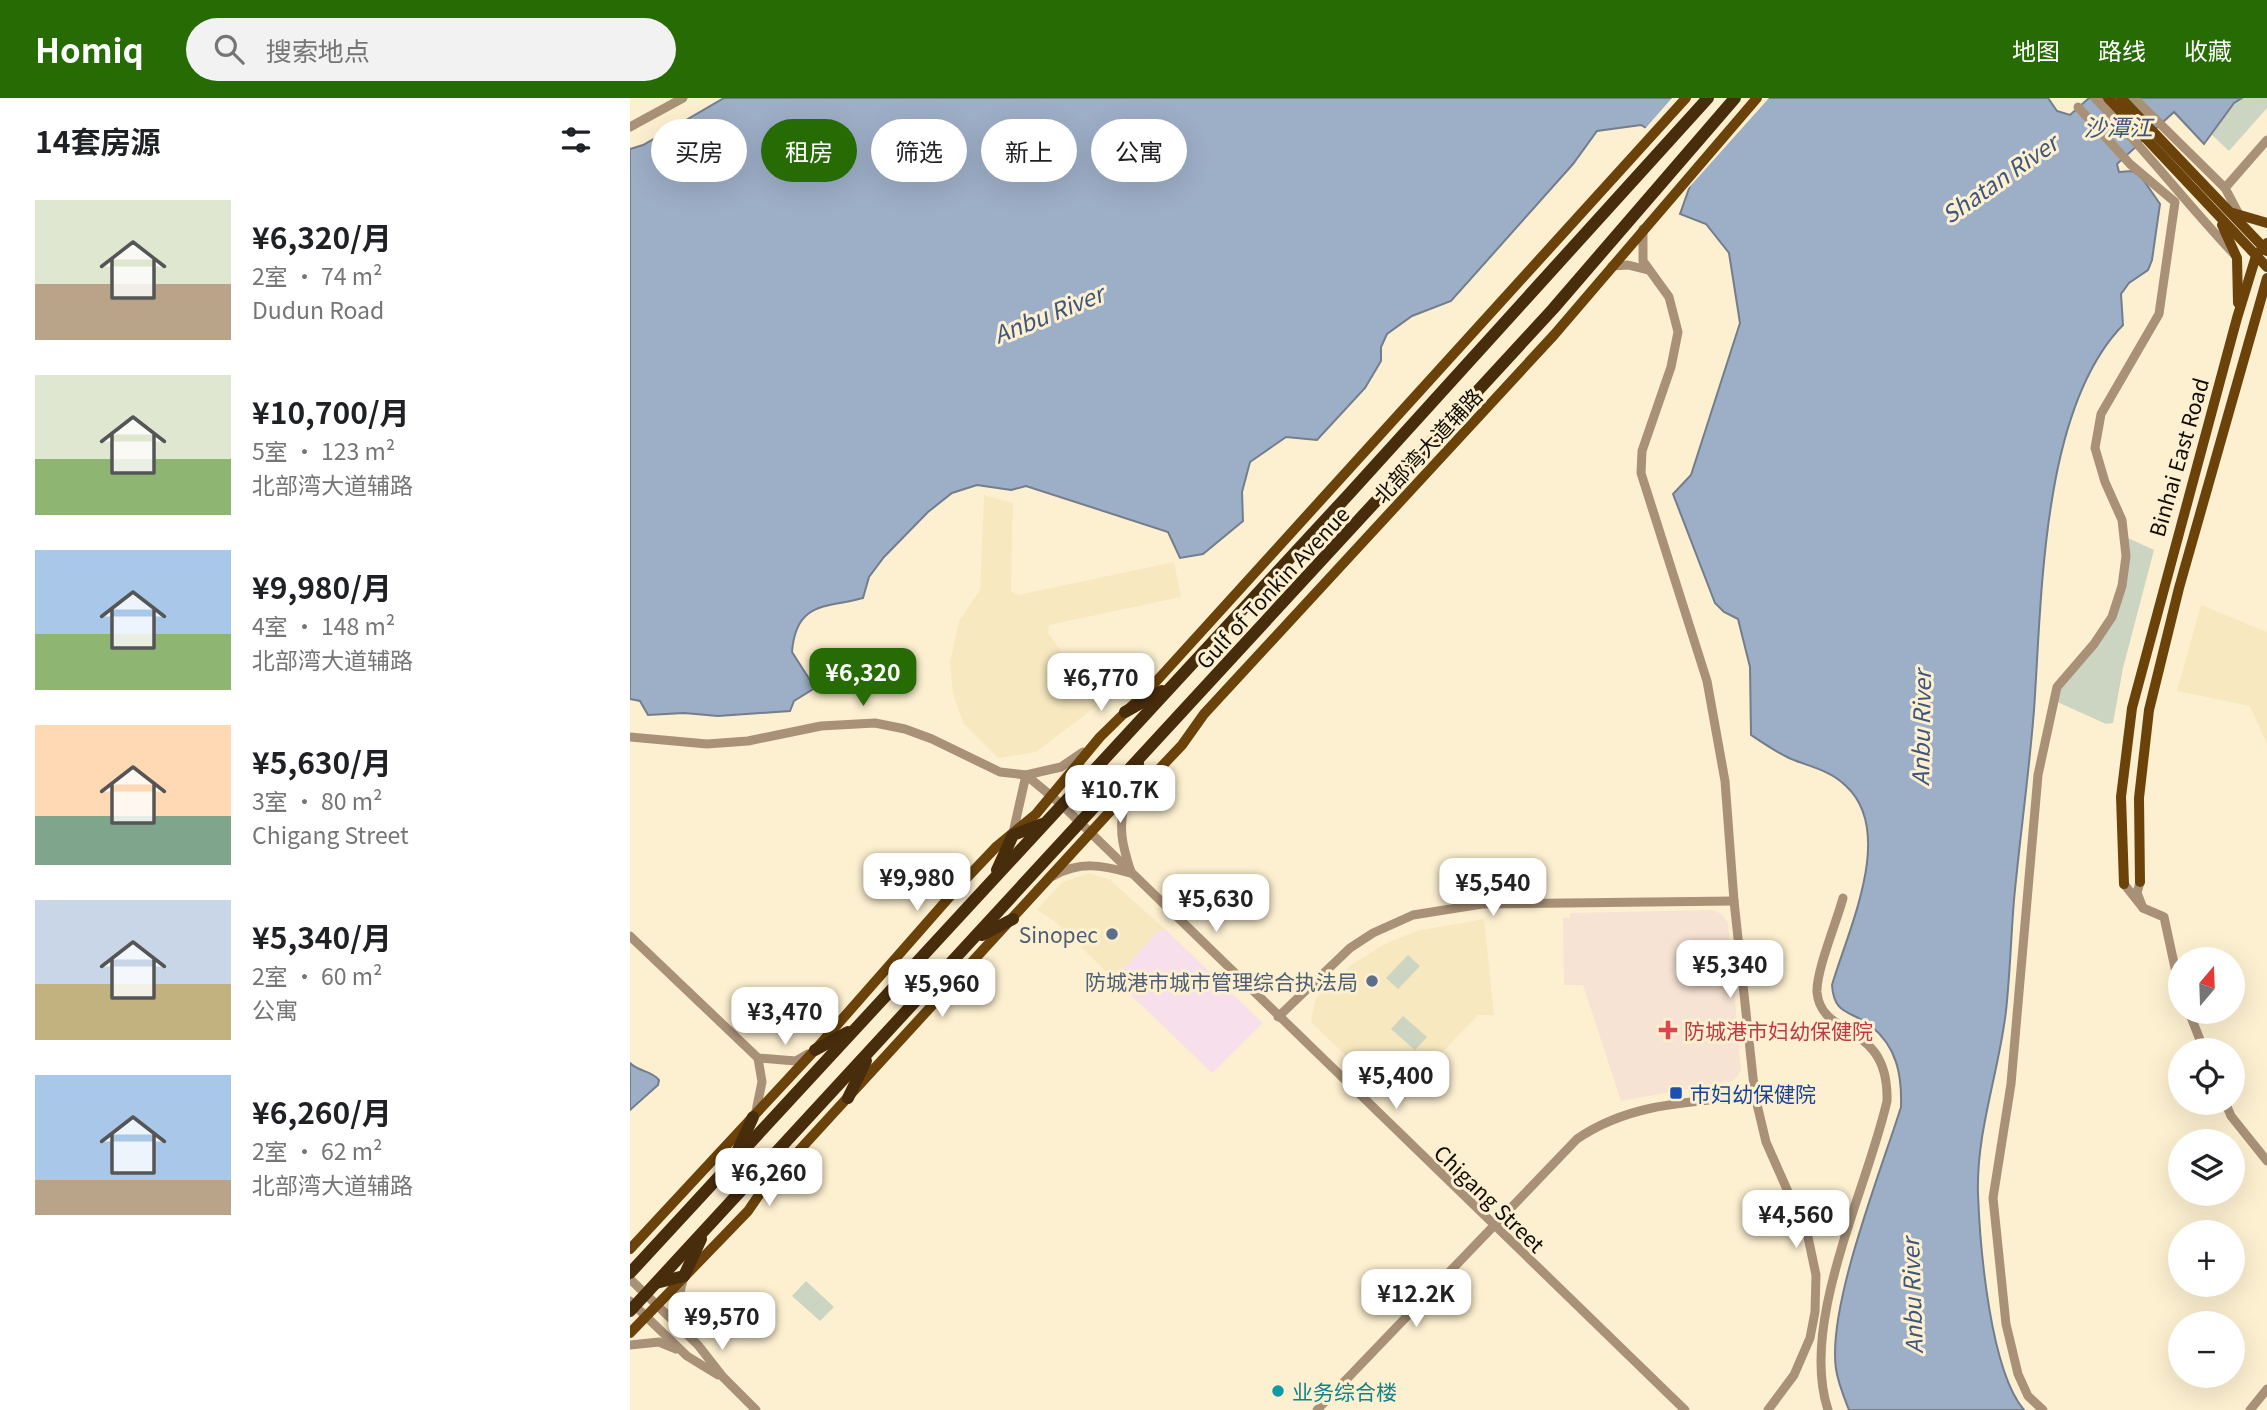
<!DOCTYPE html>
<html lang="zh">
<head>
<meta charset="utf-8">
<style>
  body { margin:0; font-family:Georgia,"Noto Sans SC",serif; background:#f2f2f2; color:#202124; height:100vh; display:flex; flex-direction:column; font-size:26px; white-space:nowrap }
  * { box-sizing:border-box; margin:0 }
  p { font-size:23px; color:#757577 }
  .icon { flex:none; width:38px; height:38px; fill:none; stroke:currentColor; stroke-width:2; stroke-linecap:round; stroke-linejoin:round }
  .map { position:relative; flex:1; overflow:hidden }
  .details { display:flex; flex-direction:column; background:#fff; width:630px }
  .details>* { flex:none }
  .top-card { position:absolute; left:21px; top:21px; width:665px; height:63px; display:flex; gap:14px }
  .needle { width:46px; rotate:19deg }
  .fabs { position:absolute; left:1538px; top:849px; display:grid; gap:14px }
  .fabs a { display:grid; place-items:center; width:77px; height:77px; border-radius:50%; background:#fff; box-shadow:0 7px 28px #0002; font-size:35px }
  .price { position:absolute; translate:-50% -60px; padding:0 16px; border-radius:14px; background:#fff; color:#222; font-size:23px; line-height:46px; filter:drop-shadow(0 2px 4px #0008) }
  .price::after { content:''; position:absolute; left:50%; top:42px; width:21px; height:16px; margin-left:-10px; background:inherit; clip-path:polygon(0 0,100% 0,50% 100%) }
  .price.active { background:#266b04; color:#fff }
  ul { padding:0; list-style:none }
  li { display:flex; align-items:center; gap:21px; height:175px; padding:0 35px }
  li span { display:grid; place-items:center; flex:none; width:196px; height:140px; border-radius:0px; color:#555 }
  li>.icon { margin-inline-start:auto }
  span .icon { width:84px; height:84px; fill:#fffc; stroke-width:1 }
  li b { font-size:30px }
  h2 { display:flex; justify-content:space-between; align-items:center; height:84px; padding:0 35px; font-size:30px }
  .pill { padding:0 24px; border-radius:32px; background:#fff; box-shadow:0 7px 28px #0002; font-size:24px; line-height:63px }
  .pill.active { background:#266b04; color:#fff }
  header { display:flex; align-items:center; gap:42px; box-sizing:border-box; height:98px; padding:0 35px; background:#266b04; color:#fff }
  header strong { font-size:33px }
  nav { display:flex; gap:38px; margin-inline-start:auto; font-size:24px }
  .search { width:490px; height:63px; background:#f2f2f2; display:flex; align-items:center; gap:18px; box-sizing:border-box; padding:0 24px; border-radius:38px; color:#757577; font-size:26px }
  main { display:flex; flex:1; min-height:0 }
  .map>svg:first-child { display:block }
  .built { fill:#f7e8c0 }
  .industrial { fill:#f7e0eb }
  .medical { fill:#f6e3d3 }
  .green { fill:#cbd5c2 }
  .water { fill:#9daec7; stroke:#737d8c; stroke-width:2 }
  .pier { fill:#fdf0d0 }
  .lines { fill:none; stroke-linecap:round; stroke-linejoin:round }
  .minor { stroke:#a99178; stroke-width:9 }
  .major { stroke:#6b430a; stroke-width:10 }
  .highway { stroke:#482d0c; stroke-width:12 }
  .service-dot { fill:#5c6f8a; stroke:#fdf0d0; stroke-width:2.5 }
  .health-dot { fill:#e0444e; stroke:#fdf0d0; stroke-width:2.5 }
  .transit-dot { fill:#1a4fb4; stroke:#fdf0d0; stroke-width:2.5 }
  .culture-dot { fill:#0f9aa8; stroke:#fdf0d0; stroke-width:2.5 }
  .labels { text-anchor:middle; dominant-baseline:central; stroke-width:6; stroke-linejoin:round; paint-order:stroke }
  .street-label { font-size:21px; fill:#100c03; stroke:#fdf0d0 }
  .service-label { font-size:21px; fill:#4e5e75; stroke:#fdf0d0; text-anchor:end }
  .health-label { font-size:21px; fill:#be3a42; stroke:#fdf0d0; text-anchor:start }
  .transit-label { font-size:21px; fill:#164399; stroke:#fdf0d0; text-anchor:start }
  .culture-label { font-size:21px; fill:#0d838f; stroke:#fdf0d0; text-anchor:start }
  .water-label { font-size:23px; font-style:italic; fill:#3e567e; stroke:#fdf0d0 }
</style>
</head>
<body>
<header>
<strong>Homiq</strong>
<div class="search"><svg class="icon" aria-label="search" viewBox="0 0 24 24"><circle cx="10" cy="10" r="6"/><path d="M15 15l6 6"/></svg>搜索地点</div>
<nav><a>地图</a><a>路线</a><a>收藏</a></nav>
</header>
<main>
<section class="details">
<h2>14套房源<svg class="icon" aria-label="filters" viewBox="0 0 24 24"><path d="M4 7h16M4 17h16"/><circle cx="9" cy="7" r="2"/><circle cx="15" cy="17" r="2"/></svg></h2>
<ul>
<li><span style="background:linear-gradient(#dfe7d0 60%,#b9a48a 0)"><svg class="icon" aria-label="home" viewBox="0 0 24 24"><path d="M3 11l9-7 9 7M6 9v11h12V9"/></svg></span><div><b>¥6,320/月</b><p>2室 · 74 m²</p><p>Dudun Road</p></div></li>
<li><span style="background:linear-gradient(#dfe7d0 60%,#8fb573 0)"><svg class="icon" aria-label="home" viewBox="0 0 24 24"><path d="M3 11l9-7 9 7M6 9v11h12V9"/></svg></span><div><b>¥10,700/月</b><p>5室 · 123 m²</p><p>北部湾大道辅路</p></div></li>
<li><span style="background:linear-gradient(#a9c7e8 60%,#8fb573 0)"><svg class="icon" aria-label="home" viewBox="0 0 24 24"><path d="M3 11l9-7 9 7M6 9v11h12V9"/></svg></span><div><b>¥9,980/月</b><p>4室 · 148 m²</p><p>北部湾大道辅路</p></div></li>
<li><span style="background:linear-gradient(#ffd9b3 65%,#7fa58c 0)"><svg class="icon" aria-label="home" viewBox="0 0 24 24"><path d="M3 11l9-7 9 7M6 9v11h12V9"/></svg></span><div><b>¥5,630/月</b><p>3室 · 80 m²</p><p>Chigang Street</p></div></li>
<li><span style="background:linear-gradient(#c9d6e8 60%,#c2b280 0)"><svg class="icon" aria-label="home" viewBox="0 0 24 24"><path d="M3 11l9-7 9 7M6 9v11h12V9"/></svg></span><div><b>¥5,340/月</b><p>2室 · 60 m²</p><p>公寓</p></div></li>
<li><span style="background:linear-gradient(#a9c7e8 75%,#b9a48a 0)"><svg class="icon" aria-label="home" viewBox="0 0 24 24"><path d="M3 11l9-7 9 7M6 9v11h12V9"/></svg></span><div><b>¥6,260/月</b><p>2室 · 62 m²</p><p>北部湾大道辅路</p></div></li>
</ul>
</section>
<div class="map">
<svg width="1637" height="1312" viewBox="0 0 1637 1312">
  <rect width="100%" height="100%" fill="#fdf0d0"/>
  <g class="built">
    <path d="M354 397 383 405 381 493 388 497 544 464 551 499 419 527 418 535 469 606 406 654 368 660 334 626 323 596 320 565 329 523 350 492Z"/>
    <path d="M1571 507 1637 534V646L1620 608 1547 593Z"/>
    <path d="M460 775 480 782 536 832 528 834 484 881 424 823 407 812 432 784Z"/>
    <path d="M854 821 864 917H848L764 1004 681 924 686 900 721 867 755 846 786 833Z"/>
  </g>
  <path class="industrial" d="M536 832 633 925 582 975 484 881 528 833Z"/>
  <path class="medical" d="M1082 812 1092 816 1098 825 1111 971 1108 978 1102 983 991 1003 953 887H934L933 820H940V815Z"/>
  <g class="green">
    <path d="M1543 0H1637V10L1599 53Z"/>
    <path d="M1498 440 1524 452 1493 570 1483 625 1476 626 1423 602C1436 569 1467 550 1483 519 1495 496 1498 465 1498 440Z"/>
    <path d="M778 857 790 868 768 891 756 880Z"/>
    <path d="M773 918 797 939 785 952 761 931Z"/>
    <path d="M176 1183 204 1209 190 1223 162 1198Z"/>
  </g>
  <g class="water">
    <path d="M94 0H1418L1427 13 1440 17 1459 0H1612L1604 5 1574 46 1544 14 1487 66 1489 74 1502 73 1510 77 1530 106 1522 162 1518 172 1499 185 1491 196 1493 227C1411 311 1412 500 1404 612 1399 676 1390 738 1384 802 1381 839 1380 876 1376 913 1369 974 1346 1034 1348 1096 1350 1149 1360 1272 1394 1312H1219C1214 1299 1208 1285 1206 1271 1197 1208 1251 1073 1271 1009 1272 977 1267 949 1241 928 1221 912 1204 918 1202 887 1218 832 1266 734 1216 688 1199 671 1179 669 1159 660 1146 654 1133 645 1121 637L1120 569 1108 521 1094 514 1085 505 1043 396 1061 377 1110 225 1099 155 1076 126 1050 116 1062 82 1059 56 1011 27 967 33 943 66 821 203 782 218 757 236 751 249V263L735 290 687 342 656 339 620 364 612 394 613 423 573 456 550 460 538 434 396 388 381 392 347 387 322 395 298 414 254 459 239 479 233 500C198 510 166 502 162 554L185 590 164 603 160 613 88 618 54 615 18 617 10 603 0 601V51L13 47Z"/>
    <path d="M0 965C9 974 21 972 29 982L28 987 0 1012Z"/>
  </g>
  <path class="pier" d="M1042 0H1139L1054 95 1059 82 1056 58 1013 33Z"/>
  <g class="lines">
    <g class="minor">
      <path d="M1465 0C1514 50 1556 105 1604 156"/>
      <path d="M1504 0 1595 90 1611 120"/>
      <path d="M0 29 53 0"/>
      <path d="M1595 90 1637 42"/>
      <path d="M1013 131V163L1039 199 1048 234 1041 269 1012 353 1011 375 1077 583 1095 683 1104 803 1125 998 1136 1044 1178 1139 1186 1177 1185 1214 1180 1240 1164 1277 1138 1312"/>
      <path d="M982 168 998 167 1018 172"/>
      <path d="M0 639 77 646 118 643 191 628 245 625 275 631 302 641 370 674 396 677 432 707 1055 1312"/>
      <path d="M497 699C487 727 492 747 501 774"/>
      <path d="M383 735 396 677 431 669 453 654"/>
      <path d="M423 778C450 763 472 767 500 775"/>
      <path d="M1494 786 1513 810 1507 795 1510 784"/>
      <path d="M1513 810 1534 819 1550 893"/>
      <path d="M0 838 128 960 166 963 178 956"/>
      <path d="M1559 914 1574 952"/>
      <path d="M648 919 720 850 743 835 783 817 852 806 1104 803"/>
      <path d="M1595 1004 1601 1018 1637 1063"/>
      <path d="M126 1013 132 984 128 960"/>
      <path d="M0 1181 68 1247 93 1279 126 1312"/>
      <path d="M0 1203 57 1258 88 1277"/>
      <path d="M54 1229C44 1213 49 1196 54 1179"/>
      <path d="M0 1247 29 1244 46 1251"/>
      <path d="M687 1312 947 1041C1001 1004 1062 1004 1125 998"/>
      <path d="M1198 1312C1169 1225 1237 1092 1257 1003 1259 922 1191 942 1187 894 1186 873 1207 823 1213 800"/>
      <path d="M1413 1312 1398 1298 1388 1276 1376 1226 1363 1100 1381 986 1408 677 1427 589 1464 546 1482 519 1492 488 1496 458 1492 422 1475 384 1465 350 1471 316 1529 216 1545 104 1500 66 1448 9"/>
      <path d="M1620 1312 1637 1291"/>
    </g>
    <g class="major">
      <path d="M1478 0 1637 169"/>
      <path d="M1491 0 1637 153"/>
      <path d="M1603 115 1637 125"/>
      <path d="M1592 127 1607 160 1608 205"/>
      <path d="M1510 784 1509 700 1519 612 1549 490 1637 180"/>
      <path d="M1494 786 1491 699 1502 610 1607 220 1626 158 1637 145"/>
      <path d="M0 1151 185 952 330 787 367 748 406 716 470 639 522 588 1056 0"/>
      <path d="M0 1235 118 1113 131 1094 485 708 515 686 552 647 574 616 924 237 1127 0"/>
    </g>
    <g class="highway">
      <path d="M495 614 532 593"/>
      <path d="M467 707 497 698 508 665"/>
      <path d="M367 772 383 737 412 726"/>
      <path d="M352 837 383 821"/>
      <path d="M185 952 218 934"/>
      <path d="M218 1000 236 963"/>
      <path d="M107 1054 123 1019"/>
      <path d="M134 1074 168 1055"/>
      <path d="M0 1175 720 395 1078 0"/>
      <path d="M26 1185 54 1178 71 1141"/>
      <path d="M0 1213 923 211 1105 0"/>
    </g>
  </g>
  <g class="service-dot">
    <circle cx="482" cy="836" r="7"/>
    <circle cx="742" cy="883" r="7"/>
  </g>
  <path class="health-dot" d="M1034.5 921.5h7v7h7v7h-7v7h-7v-7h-7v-7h7z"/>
  <rect class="transit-dot" x="1039" y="988" width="14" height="14" rx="3.5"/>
  <circle class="culture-dot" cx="648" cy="1293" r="7"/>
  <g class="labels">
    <g class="street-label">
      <text transform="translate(797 347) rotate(-47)">北部湾大道辅路</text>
      <text transform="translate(1548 359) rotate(-74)">Binhai East Road</text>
      <text transform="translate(642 489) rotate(-47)">Gulf of Tonkin Avenue</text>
      <text transform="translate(860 1100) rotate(44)">Chigang Street</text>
    </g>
    <g class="service-label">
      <text x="468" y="836">Sinopec</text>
      <text x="728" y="883">防城港市城市管理综合执法局</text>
    </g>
    <g class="health-label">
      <text x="1054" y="932">防城港市妇幼保健院</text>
    </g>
    <g class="transit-label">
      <text x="1060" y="995">巿妇幼保健院</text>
    </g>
    <g class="culture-label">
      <text x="662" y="1293">业务综合楼</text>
    </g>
    <g class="water-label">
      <text x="1488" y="28">沙潭江</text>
      <text transform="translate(1369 80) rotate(-35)">Shatan River</text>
      <text transform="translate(418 215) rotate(-22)">Anbu River</text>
      <text transform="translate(1290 630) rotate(-89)">Anbu River</text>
      <text transform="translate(1281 1198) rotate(-92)">Anbu River</text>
    </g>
  </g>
</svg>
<div class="fabs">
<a><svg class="needle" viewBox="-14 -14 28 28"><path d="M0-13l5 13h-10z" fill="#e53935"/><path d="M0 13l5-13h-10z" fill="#757577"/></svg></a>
<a><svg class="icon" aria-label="locate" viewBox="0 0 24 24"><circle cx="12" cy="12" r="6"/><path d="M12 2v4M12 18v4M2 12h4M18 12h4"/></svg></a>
<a><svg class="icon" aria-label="layers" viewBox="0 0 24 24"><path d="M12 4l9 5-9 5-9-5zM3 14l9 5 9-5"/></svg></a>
<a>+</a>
<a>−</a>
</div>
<b class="price active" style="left:233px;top:610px">¥6,320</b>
<b class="price" style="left:471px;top:615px">¥6,770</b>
<b class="price" style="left:490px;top:727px">¥10.7K</b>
<b class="price" style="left:287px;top:815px">¥9,980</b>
<b class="price" style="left:863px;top:820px">¥5,540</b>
<b class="price" style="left:586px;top:836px">¥5,630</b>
<b class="price" style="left:1100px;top:902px">¥5,340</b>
<b class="price" style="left:312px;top:921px">¥5,960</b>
<b class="price" style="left:155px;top:949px">¥3,470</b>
<b class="price" style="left:766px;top:1013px">¥5,400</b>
<b class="price" style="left:139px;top:1110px">¥6,260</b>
<b class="price" style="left:1166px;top:1152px">¥4,560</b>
<b class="price" style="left:786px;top:1231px">¥12.2K</b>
<b class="price" style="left:92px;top:1254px">¥9,570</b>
<div class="top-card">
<a class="pill">买房</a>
<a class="pill active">租房</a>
<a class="pill">筛选</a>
<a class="pill">新上</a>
<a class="pill">公寓</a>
</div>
</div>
</main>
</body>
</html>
